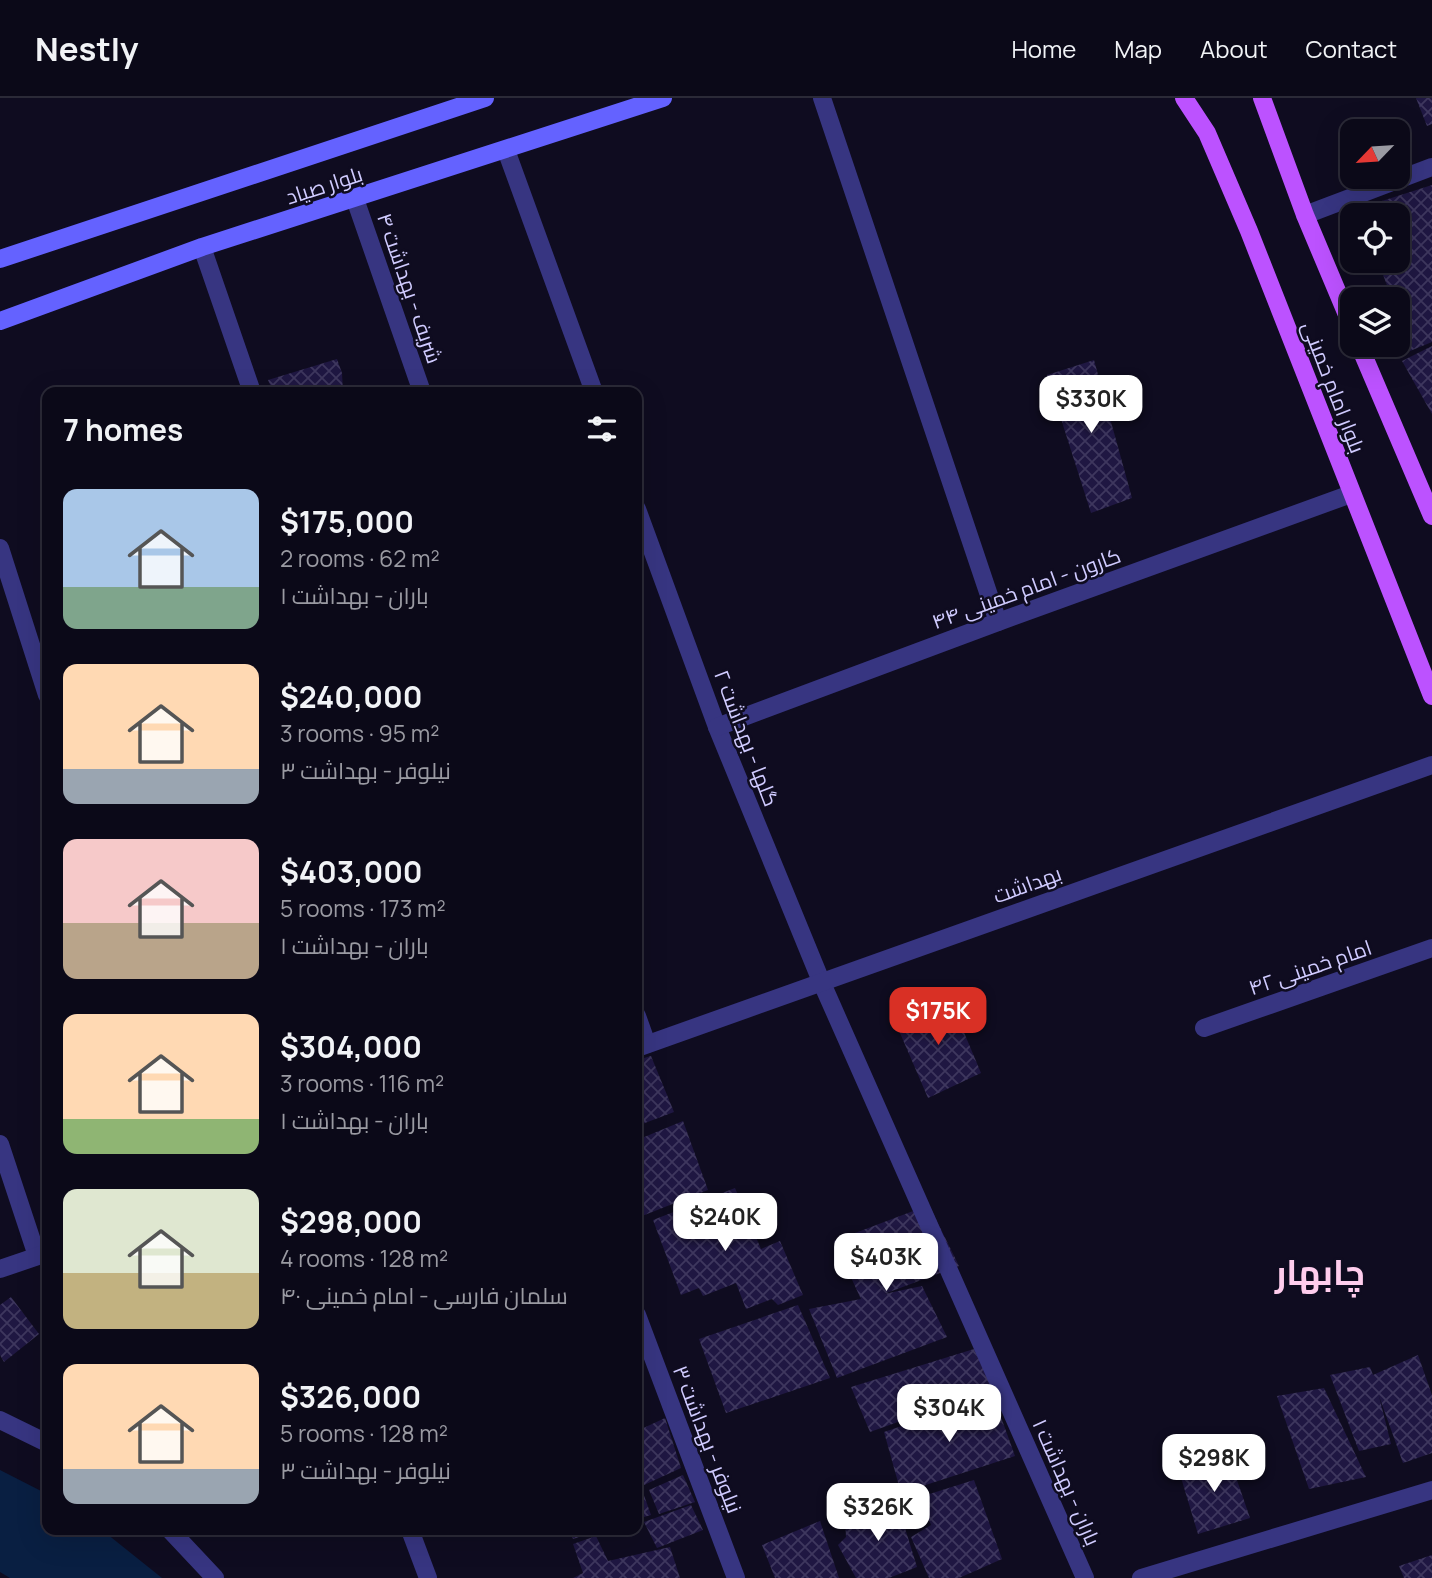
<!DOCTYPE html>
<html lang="en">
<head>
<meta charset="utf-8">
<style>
  body { margin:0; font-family:Manrope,Cairo,sans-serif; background:#191725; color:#f1f3f6; height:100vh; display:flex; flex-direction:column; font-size:26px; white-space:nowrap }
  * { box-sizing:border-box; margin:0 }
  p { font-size:23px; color:#9a9aa2 }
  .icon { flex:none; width:38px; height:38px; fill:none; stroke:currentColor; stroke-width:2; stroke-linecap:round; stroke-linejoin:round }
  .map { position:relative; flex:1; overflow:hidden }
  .drawer { position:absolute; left:42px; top:289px; width:600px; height:1148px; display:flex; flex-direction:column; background:#0b0918; border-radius:14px; box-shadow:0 7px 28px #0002,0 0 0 2px #2b2a37 }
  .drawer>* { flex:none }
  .needle { width:46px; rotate:245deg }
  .fabs { position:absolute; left:1340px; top:21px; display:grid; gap:14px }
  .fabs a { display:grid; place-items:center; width:70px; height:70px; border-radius:14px; background:#0b0918; box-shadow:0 7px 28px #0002,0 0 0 2px #2b2a37; font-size:35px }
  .price { position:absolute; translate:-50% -60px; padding:0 16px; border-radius:14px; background:#fff; color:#222; font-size:23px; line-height:46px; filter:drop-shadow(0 2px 4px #0008) }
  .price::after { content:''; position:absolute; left:50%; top:42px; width:21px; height:16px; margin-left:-10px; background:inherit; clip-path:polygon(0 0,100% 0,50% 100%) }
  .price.selected { background:#d93025; color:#fff }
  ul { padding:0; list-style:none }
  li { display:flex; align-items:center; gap:21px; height:175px; padding:0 21px }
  li span { display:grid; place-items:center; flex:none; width:196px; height:140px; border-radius:14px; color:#555 }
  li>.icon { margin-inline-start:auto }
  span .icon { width:84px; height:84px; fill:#fffc; stroke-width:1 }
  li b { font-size:30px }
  h2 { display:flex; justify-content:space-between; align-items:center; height:84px; padding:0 21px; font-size:30px }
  header { display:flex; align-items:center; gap:42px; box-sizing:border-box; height:98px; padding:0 35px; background:#0b0918; border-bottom:2px solid #2b2a37 }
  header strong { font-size:33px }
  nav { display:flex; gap:38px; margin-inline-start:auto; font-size:24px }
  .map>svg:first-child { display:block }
  .water { fill:#091f42 }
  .building { fill:url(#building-cross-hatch) }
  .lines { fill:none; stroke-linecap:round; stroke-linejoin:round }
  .street { stroke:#373581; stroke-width:18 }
  .secondary { stroke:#6462ff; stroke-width:18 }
  .primary { stroke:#bc52ff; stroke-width:18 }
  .labels { text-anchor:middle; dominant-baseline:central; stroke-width:5; stroke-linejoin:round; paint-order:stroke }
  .street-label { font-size:21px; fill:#d0cbff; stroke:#0f0c20 }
  .town-label { font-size:35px; font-weight:bold; fill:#ffcded; stroke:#0f0c20 }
</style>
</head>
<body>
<header>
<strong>Nestly</strong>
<nav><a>Home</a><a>Map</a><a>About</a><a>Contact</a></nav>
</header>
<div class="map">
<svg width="1432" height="1480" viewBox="0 0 1432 1480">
  <defs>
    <pattern id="building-cross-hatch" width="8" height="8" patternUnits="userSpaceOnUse" patternTransform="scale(1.75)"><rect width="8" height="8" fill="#1f1742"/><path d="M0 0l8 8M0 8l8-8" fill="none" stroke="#3e375e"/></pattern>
  </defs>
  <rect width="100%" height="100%" fill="#0f0c20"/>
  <path class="water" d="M0 1372 47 1396V1432H102L162 1480H10L0 1474Z"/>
  <g class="building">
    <path d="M1416 0H1432V26L1427 28Z"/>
    <path d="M1432 87V244L1410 253 1398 220V201H1392L1378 163H1398V117H1362L1360 110Z"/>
    <path d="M1432 248V316L1402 263Z"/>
    <path d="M337 261 342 275 343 294H273L268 282Z"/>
    <path d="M1094 262 1132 400 1091 415 1047 277Z"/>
    <path d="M950 901 981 975 928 1000 894 921Z"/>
    <path d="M651 958 674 1014 637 1028V962Z"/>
    <path d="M683 1023 708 1092 637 1120V1042Z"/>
    <path d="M735 1090 761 1151 780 1143 803 1197 778 1207 772 1201 746 1211 736 1185 703 1198 699 1190 681 1197 653 1122Z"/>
    <path d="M929 1107 959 1168 884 1196 922 1188 947 1239 837 1280 809 1211 861 1201 834 1143Z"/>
    <path d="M11 1199 39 1236 4 1264 0 1257V1207Z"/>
    <path d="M798 1207 830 1280 726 1315 699 1241Z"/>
    <path d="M974 1251 993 1290 870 1334 851 1289Z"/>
    <path d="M1418 1257 1432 1297V1355L1403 1365 1379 1298 1391 1346 1359 1353 1330 1277 1370 1269 1373 1277Z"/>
    <path d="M1324 1290 1366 1379 1309 1391 1277 1298Z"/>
    <path d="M993 1297 1015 1358 901 1395 884 1334Z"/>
    <path d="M665 1320 681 1370 644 1387 637 1367V1333Z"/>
    <path d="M1228 1356 1250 1420 1198 1436 1179 1373Z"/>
    <path d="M683 1377 695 1404 659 1416 649 1392Z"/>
    <path d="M637 1378 651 1417 637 1421Z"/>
    <path d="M974 1382 1002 1461 959 1480H929L911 1439 931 1427 920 1399Z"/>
    <path d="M896 1401 917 1469 889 1480H856L838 1447 846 1439 845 1419Z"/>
    <path d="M691 1407 703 1432 657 1450 644 1424Z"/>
    <path d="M820 1423 839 1480H775L762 1447Z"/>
    <path d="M308 1432H328L312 1439Z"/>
    <path d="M570 1432H601L573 1441Z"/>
    <path d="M596 1438 608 1463 670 1449 680 1480H573L583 1475 573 1446Z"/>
    <path d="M1432 1457V1480H1404L1399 1468Z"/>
  </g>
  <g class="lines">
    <g class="street">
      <path d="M822 0 998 524"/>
      <path d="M506 52 594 294"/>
      <path d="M355 101 422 294"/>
      <path d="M1305 117 1432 69"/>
      <path d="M202 149 252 294"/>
      <path d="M637 411 717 629 821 883 1085 1480"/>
      <path d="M0 450 47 597"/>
      <path d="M717 629 998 524 1351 396"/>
      <path d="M637 918 647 946"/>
      <path d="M1204 930 1432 850"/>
      <path d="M637 950 1432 667"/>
      <path d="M0 1046 37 1158"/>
      <path d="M0 1171 47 1155"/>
      <path d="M637 1217 736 1480"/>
      <path d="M0 1322 47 1345"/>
      <path d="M170 1432 215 1480"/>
      <path d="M410 1432 428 1480"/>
      <path d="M1141 1480 1432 1392"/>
    </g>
    <g class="secondary">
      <path d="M0 161 485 0"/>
      <path d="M0 223 202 149 663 0"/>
    </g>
    <g class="primary">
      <path d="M1184 0 1207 35 1249 133 1432 598"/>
      <path d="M1262 0 1305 117 1353 231"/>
      <path d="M1359 247 1432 418"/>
    </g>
  </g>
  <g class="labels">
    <g class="street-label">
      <text transform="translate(324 87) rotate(-18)">بلوار صیاد</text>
      <text transform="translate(410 190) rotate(71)">شریف - بهداشت ۴</text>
      <text transform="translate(1334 289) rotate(69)">بلوار امام خمینی</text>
      <text transform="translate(1026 490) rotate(-20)">کارون - امام خمینی ۴۴</text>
      <text transform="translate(747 640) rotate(69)">گلها - بهداشت ۲</text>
      <text transform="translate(1027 786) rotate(-20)">بهداشت</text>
      <text transform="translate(1310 869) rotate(-19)">امام خمینی ۴۲</text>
      <text transform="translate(708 1341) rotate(69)">نیلوفر - بهداشت ۳</text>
      <text transform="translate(1067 1384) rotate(66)">باران - بهداشت ۱</text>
    </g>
    <g class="town-label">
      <text x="1320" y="1174">چابهار</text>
    </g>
  </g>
</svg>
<div class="fabs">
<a><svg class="needle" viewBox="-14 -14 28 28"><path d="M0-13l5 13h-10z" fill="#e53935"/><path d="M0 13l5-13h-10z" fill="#9a9aa2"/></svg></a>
<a><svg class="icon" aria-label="locate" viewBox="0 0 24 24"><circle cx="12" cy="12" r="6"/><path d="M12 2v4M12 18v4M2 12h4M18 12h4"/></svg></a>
<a><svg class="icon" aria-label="layers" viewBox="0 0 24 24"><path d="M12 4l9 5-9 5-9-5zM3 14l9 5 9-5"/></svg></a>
</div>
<b class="price" style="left:1091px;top:337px">$330K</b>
<b class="price selected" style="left:938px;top:949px">$175K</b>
<b class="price" style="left:725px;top:1155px">$240K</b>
<b class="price" style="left:886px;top:1195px">$403K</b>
<b class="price" style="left:949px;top:1346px">$304K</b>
<b class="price" style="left:1214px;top:1396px">$298K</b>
<b class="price" style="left:878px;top:1445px">$326K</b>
<section class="drawer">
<h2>7 homes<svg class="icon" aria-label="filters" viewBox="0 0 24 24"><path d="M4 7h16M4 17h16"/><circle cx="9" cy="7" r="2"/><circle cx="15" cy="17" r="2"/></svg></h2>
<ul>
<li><span style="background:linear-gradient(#a9c7e8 70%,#7fa58c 0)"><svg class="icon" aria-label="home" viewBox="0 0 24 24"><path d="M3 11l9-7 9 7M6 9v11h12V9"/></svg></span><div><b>$175,000</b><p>2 rooms · 62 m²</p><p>باران - بهداشت ۱</p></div></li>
<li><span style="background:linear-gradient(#ffd9b3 75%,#9aa5b1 0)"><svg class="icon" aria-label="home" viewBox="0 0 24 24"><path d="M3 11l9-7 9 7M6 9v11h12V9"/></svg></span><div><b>$240,000</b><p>3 rooms · 95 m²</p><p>نیلوفر - بهداشت ۳</p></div></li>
<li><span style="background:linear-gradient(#f6c9c9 60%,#b9a48a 0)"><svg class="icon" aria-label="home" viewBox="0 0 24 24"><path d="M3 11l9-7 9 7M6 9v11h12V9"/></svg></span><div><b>$403,000</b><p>5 rooms · 173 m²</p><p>باران - بهداشت ۱</p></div></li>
<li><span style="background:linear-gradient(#ffd9b3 75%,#8fb573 0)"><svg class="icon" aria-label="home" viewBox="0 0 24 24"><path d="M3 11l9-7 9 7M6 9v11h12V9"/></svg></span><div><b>$304,000</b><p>3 rooms · 116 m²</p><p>باران - بهداشت ۱</p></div></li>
<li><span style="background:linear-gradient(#dfe7d0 60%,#c2b280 0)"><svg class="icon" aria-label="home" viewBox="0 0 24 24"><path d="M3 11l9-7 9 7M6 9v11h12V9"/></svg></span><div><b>$298,000</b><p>4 rooms · 128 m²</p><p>سلمان فارسی - امام خمینی ۴۰</p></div></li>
<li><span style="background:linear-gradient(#ffd9b3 75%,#9aa5b1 0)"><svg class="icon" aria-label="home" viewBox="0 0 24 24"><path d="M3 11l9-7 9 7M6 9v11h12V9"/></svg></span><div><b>$326,000</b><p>5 rooms · 128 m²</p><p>نیلوفر - بهداشت ۳</p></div></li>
</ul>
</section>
</div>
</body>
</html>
